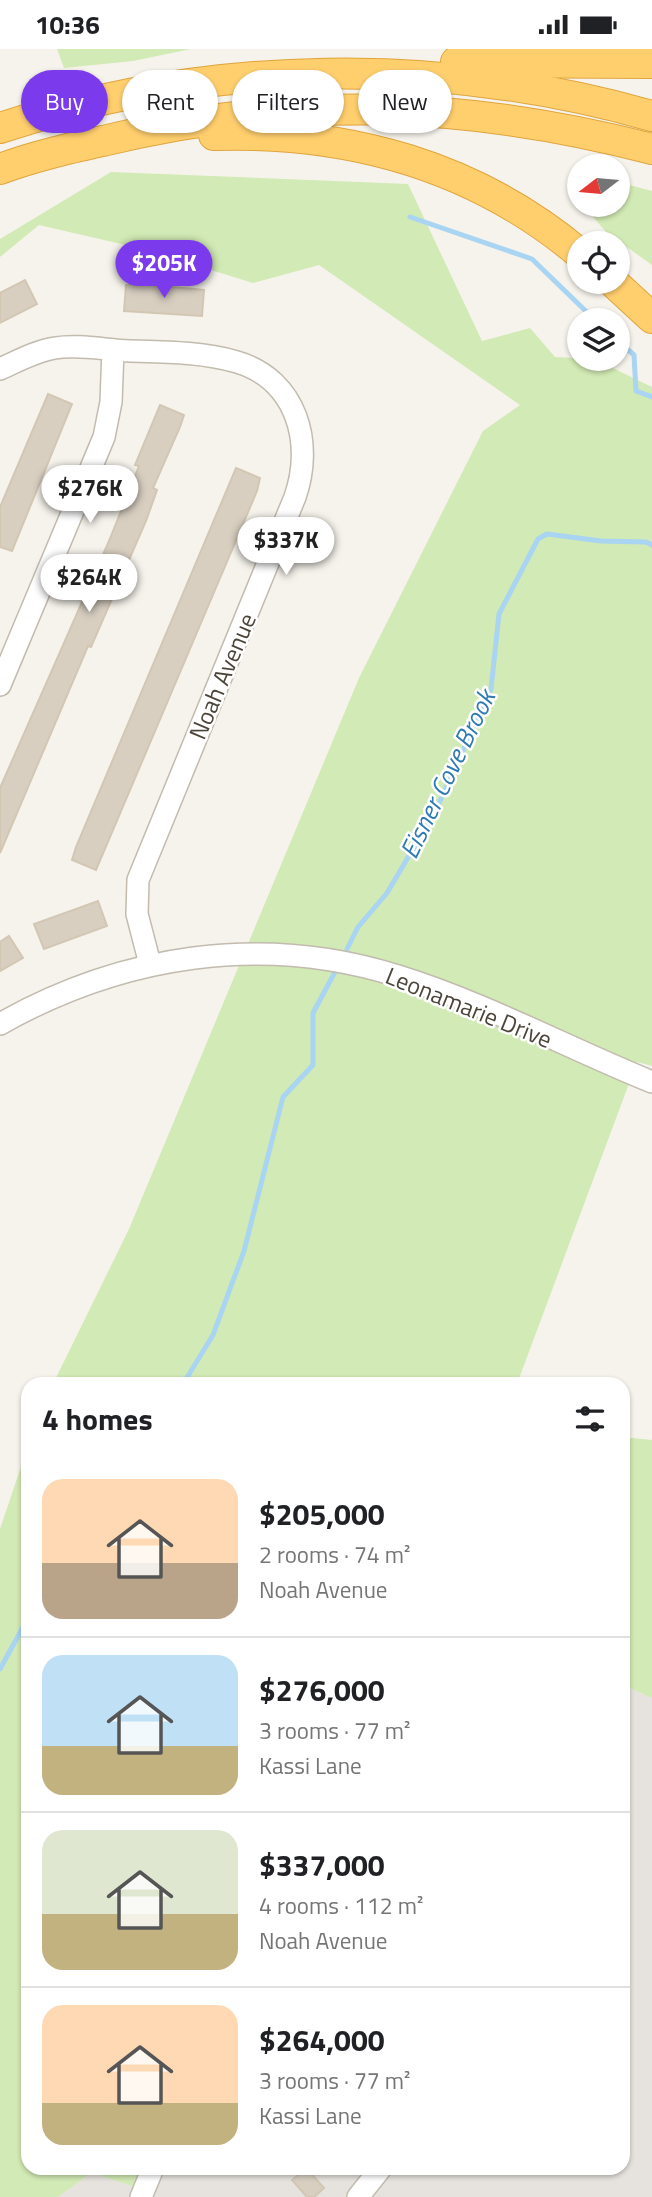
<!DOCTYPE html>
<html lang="en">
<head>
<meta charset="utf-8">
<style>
  body { margin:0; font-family:"Titillium Web",sans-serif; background:#f6f6f6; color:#202124; height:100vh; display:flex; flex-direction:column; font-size:26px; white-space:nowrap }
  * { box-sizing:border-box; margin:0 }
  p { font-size:23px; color:#757577 }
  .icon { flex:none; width:38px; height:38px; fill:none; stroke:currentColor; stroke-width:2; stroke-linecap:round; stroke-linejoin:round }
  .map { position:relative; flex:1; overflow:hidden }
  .side { position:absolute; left:21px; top:1328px; width:609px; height:798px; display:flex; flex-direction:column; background:#fff; border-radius:21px; box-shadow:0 2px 5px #0004 }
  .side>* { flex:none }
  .hud { position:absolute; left:21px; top:21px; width:611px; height:63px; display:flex; gap:14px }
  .needle { width:46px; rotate:254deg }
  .buttons { position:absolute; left:567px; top:105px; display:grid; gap:14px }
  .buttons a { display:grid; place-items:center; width:63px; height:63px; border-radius:50%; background:#fff; box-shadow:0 2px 5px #0004; font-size:35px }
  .price { position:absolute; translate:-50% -60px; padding:0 16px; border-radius:24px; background:#fff; color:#222; font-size:23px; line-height:46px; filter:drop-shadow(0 2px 4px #0008) }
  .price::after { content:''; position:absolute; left:50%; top:42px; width:21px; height:16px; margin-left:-10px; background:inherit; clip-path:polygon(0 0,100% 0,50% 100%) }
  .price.on { background:#7c3aed; color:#fff }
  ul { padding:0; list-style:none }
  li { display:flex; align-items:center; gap:21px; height:175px; padding:0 21px }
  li+li { border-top:2px solid #e0e0e0 }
  li span { display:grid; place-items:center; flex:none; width:196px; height:140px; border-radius:21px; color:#555 }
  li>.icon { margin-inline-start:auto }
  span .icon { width:84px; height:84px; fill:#fffc; stroke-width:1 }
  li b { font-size:30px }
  h2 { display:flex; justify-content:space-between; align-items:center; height:84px; padding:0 21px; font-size:30px }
  .tag { padding:0 24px; border-radius:32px; background:#fff; box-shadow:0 2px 5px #0004; font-size:24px; line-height:63px }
  .tag.on { background:#7c3aed; color:#fff }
  .status { display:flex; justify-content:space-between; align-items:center; height:49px; padding:0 35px; background:#fff; direction:ltr }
  .status svg { height:19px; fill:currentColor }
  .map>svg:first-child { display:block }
  .industrial { fill:#e6e2dd }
  .green { fill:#d2eab5 }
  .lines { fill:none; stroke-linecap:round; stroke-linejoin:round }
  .stream { stroke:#a9d4f2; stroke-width:5 }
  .building { fill:#d8cfc1; stroke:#d3c7b4; stroke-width:2 }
  .minor-casing { stroke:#c2bbae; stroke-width:24 }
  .highway-casing { stroke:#e0a43c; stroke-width:32 }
  .minor { stroke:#fff; stroke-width:21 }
  .highway { stroke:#ffcf6e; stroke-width:30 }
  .labels { text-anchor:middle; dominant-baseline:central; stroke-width:5; stroke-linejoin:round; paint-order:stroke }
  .street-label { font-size:24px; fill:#4b4439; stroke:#fff }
  .water-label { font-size:26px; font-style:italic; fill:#2e7ab2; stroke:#fff }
</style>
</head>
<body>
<div class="status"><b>10:36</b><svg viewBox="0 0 49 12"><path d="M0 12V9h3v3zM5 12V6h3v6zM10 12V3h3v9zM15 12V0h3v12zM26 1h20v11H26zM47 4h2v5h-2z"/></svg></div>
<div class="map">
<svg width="652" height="2148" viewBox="0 0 652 2148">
  <rect width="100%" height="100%" fill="#f6f3ec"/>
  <path class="industrial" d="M623 1636 652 1649V2148H58L91 2124 148 2142 159 2119H623Z"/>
  <g class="green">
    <path d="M57 0H191L133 12 64 19Z"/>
    <path d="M111 123 408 135 482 292 530 279 555 308 594 310 652 338V1017L637 1013 517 1335H53L129 1180 359 629 483 382 520 356 319 216 253 234 143 200 39 176 0 208V190Z"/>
    <path d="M618 133 652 142V216L606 183 583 156H618Z"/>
    <path d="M623 1388 652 1391V1649L623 1636Z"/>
    <path d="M28 1397V2119H159L148 2142 91 2124 58 2148H0V1480Z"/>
  </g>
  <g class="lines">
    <g class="stream">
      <path d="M410 168 532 210 595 271"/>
      <path d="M618 292 634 306 636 342 652 348"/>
      <path d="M347 900 358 878 387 844 436 761 491 640 499 565 538 490 547 485 601 492 646 493 652 496"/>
      <path d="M183 1335 213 1286 244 1202 283 1048 313 1016V964L336 921"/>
      <path d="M0 1620 28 1569"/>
    </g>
  </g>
  <g class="building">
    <path d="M25 231 37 255 0 274V244Z"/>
    <path d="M139 235 204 241 202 267 124 262 126 236Z"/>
    <path d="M48 345 72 355 12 502 0 498V458Z"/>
    <path d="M160 356 184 366 180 378 153 439 157 441 146 472 91 598 88 597 0 804V739L109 492 139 417 135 416Z"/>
    <path d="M236 419 260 429 257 442 96 821 72 811 76 798Z"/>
    <path d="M98 852 107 877 44 900 34 875Z"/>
    <path d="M9 887 23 909 0 922V893Z"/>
    <path d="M306 2119 324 2139 314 2148H307L292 2131Z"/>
  </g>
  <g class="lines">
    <g class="minor-casing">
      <g id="minor">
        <path d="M0 320C18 312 36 302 55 299 79 295 105 301 130 302 165 303 203 303 237 313 297 331 314 394 295 448L138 831 137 865 150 915"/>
        <path d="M0 636 104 388 111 353 113 301"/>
        <path d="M0 975C122 906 263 884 398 927 485 954 568 999 652 1033"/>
        <path d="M141 2148 153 2119"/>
        <path d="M358 2148 381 2119"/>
      </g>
    </g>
    <g class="highway-casing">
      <g id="highway">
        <path d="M456 13 652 14"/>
        <path d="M0 79C208 10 441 7 652 67"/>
        <path d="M214 86C349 82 475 117 579 204"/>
        <path d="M0 120C34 107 71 99 107 91 294 46 467 52 652 100"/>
        <path d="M613 233 652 269"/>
      </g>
    </g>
    <use href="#minor" class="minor"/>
    <use href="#highway" class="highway"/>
  </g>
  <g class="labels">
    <g class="street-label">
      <text transform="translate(222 627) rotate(-67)">Noah Avenue</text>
      <text transform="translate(469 958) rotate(22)">Leonamarie Drive</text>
    </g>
    <g class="water-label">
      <text transform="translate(447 725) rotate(-64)">Eisner Cove Brook</text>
    </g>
  </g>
</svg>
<div class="buttons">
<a><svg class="needle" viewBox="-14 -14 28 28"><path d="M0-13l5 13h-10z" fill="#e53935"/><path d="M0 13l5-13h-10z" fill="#757577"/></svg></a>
<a><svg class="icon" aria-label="locate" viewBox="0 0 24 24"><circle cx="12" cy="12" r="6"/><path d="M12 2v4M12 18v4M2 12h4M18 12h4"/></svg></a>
<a><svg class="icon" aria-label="layers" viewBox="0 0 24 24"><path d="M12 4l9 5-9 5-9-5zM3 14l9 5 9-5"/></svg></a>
</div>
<b class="price on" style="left:164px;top:251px">$205K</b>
<b class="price" style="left:90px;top:476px">$276K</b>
<b class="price" style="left:286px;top:528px">$337K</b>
<b class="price" style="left:89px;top:565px">$264K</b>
<div class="hud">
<a class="tag on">Buy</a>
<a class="tag">Rent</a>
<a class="tag">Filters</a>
<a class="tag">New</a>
</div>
<section class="side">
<h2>4 homes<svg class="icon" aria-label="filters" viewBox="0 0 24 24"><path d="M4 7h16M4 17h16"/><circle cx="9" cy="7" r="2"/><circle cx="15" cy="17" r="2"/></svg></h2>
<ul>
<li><span style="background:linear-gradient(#ffd9b3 60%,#b9a48a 0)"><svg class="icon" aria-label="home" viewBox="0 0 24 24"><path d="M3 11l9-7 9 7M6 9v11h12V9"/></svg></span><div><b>$205,000</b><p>2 rooms · 74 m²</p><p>Noah Avenue</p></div></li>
<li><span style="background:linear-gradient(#bfe0f5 65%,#c2b280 0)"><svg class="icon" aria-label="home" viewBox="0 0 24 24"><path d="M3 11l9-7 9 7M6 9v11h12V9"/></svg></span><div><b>$276,000</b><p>3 rooms · 77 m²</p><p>Kassi Lane</p></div></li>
<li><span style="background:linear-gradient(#dfe7d0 60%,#c2b280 0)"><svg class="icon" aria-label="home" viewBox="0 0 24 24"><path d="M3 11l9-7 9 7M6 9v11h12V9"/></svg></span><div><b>$337,000</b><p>4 rooms · 112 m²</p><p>Noah Avenue</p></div></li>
<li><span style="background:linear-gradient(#ffd9b3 70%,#c2b280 0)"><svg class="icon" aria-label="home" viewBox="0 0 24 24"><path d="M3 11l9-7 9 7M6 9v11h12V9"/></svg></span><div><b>$264,000</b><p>3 rooms · 77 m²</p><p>Kassi Lane</p></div></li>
</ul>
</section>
</div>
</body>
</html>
